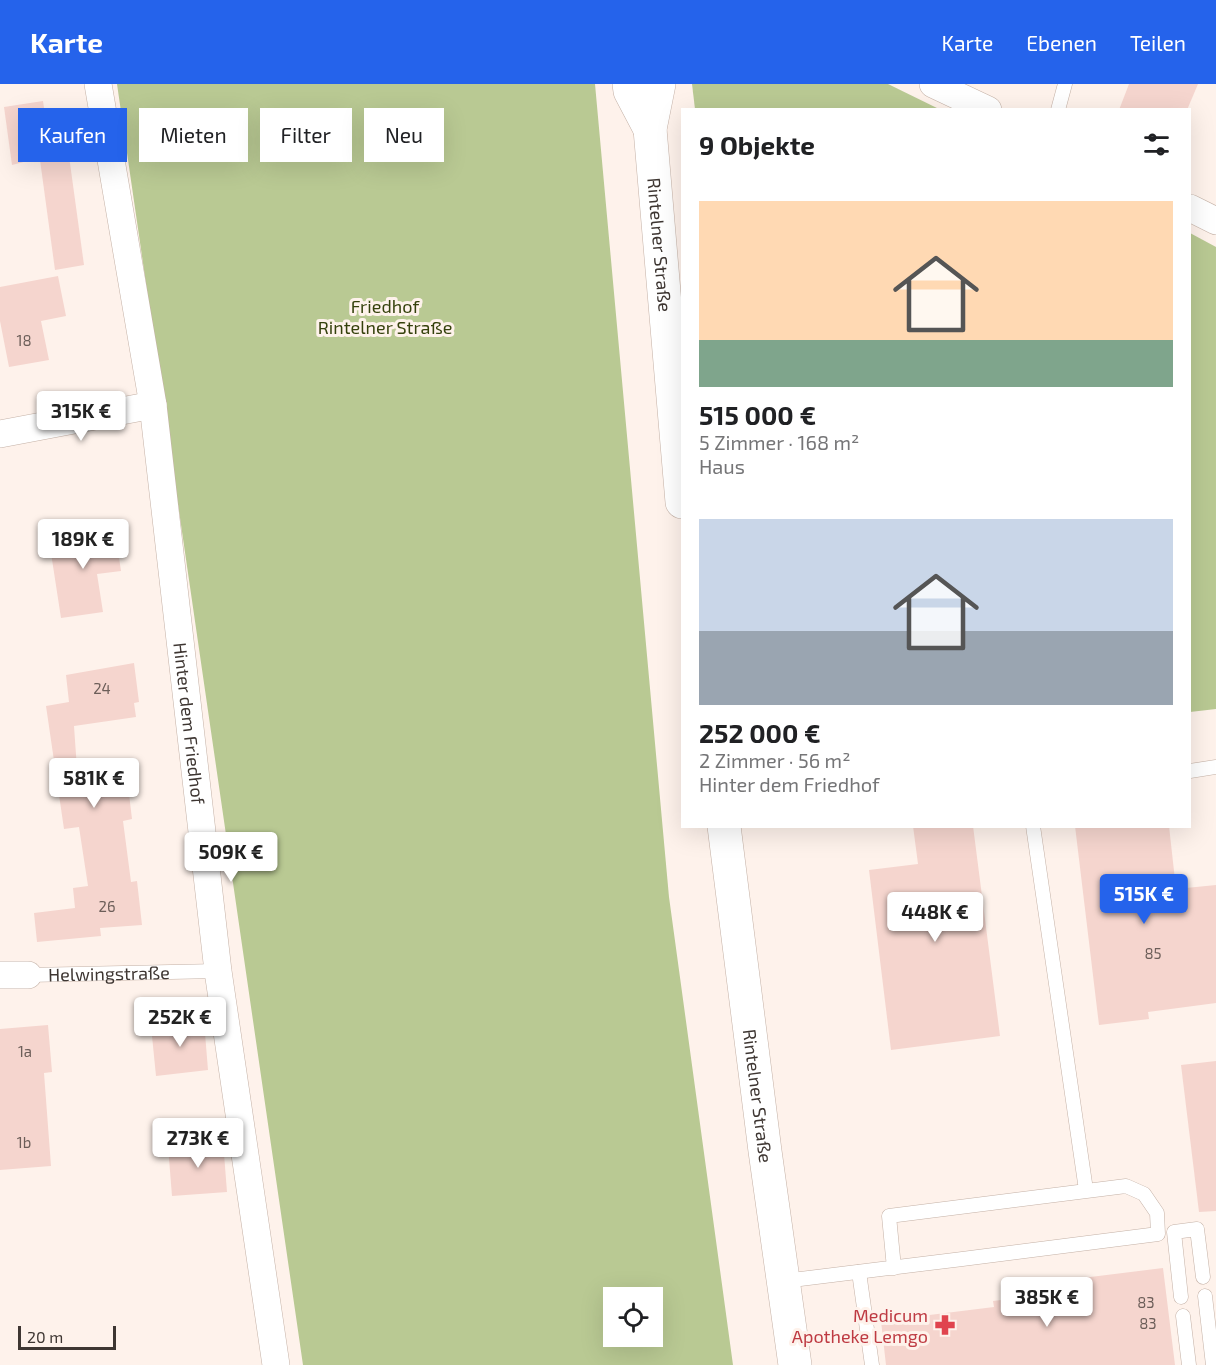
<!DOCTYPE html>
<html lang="de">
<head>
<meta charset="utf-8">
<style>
  body { margin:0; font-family:"Exo 2",sans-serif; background:#f2f2f2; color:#202124; height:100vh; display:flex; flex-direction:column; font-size:22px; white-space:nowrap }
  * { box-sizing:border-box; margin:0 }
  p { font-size:20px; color:#757577 }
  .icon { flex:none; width:33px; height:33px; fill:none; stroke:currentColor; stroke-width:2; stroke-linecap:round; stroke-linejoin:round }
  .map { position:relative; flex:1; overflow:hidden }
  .side { position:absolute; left:681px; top:24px; width:510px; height:720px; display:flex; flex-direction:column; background:#fff; border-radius:0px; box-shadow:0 6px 24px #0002 }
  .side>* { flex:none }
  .guide { position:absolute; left:18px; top:24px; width:570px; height:54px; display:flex; gap:12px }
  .tools { position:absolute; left:603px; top:1203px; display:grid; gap:12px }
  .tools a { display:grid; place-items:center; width:60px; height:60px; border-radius:0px; background:#fff; box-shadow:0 6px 24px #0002; font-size:30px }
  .scale { position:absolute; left:18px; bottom:15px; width:98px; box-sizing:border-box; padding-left:6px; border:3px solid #3e3632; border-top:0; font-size:16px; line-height:21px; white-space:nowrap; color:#3e3632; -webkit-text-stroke:4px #fef2eb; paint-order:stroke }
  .price { position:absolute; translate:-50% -51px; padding:0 14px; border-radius:6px; background:#fff; color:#222; font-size:20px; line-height:39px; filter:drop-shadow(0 2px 3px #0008) }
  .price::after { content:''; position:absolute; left:50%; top:36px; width:18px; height:14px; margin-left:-9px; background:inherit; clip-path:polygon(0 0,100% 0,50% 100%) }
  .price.selected { background:#2563eb; color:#fff }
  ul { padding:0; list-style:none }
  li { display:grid; align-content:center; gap:12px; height:318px; padding:0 18px }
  li span { display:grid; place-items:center; height:186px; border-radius:0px; color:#555 }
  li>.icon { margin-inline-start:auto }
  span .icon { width:108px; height:108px; fill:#fffc; stroke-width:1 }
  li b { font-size:26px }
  h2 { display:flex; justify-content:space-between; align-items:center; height:72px; padding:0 18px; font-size:26px }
  .tag { padding:0 21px; border-radius:0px; background:#fff; box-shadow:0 6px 24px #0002; font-size:21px; line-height:54px }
  .tag.selected { background:#2563eb; color:#fff }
  header { display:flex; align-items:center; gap:36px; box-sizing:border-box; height:84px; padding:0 30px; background:#2563eb; color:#fff }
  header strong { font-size:28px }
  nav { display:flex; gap:33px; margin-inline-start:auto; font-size:21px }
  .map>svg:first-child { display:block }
  .green { fill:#b9c993; fill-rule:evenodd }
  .building { fill:#f5d5ce }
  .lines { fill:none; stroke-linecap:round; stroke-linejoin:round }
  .service-casing { stroke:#c4b1a6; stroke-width:15 }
  .minor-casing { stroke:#c4b1a6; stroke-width:28 }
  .primary-casing { stroke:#c4b1a6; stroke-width:34 }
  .service { stroke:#fff; stroke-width:14 }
  .minor { stroke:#fff; stroke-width:27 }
  .primary { stroke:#fff; stroke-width:33 }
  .labels { text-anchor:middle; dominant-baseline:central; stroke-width:6; stroke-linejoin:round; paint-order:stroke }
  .number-label { font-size:15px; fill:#6c5e59 }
  .street-label { font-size:18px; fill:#3e3632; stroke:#fef2eb }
  .park-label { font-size:18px; fill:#35410c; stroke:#fef2eb }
  .health-label { font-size:18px; fill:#be3a42; stroke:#fef2eb; text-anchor:end }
</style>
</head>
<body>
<header>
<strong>Karte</strong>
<nav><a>Karte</a><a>Ebenen</a><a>Teilen</a></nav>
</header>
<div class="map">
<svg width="1216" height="1281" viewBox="0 0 1216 1281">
  <rect width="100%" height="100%" fill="#fef2eb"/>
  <g class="green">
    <path d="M117 0H595L669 813 733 1281H303ZM614 1214H652V1252H614Z"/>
    <path d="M692 0H888L939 25H695Z"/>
    <path d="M1190 149 1216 163V625L1190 628Z"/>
  </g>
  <g class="building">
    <path d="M1129 0H1198L1187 26H1119Z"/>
    <path d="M43 17 51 71 12 81 4 23Z"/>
    <path d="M69 72 84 181 55 186 40 76Z"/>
    <path d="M58 192 66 232 41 237 49 276 9 283 0 237V203Z"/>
    <path d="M115 446 121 487 97 490 103 528 61 534 49 456Z"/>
    <path d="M134 579 139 618 134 619 136 633 74 642 78 699 127 693 132 735 123 737 131 798 137 797 142 841 100 844 101 852 37 858 34 829 75 824 73 804 88 802 79 743 64 745 46 622 69 618 66 591Z"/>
    <path d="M913 742H973L1000 952 891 966 869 786 918 780Z"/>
    <path d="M1075 742H1169L1176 805 1216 801V919L1148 928 1149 935 1099 941Z"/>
    <path d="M204 937 208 986 156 992 151 942Z"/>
    <path d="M48 941 52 988 44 989 51 1082 0 1086V945Z"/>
    <path d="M1216 977V1127L1199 1128 1181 981Z"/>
    <path d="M223 1057 227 1108 172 1112 168 1062Z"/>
    <path d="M1163 1184 1175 1281H886L881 1237 994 1223 993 1217 1052 1210 1050 1198Z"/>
  </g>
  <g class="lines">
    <g class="service-casing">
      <g id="service">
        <path d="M1058 26 1065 0"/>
        <path d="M1190 687 1216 683"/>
        <path d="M1033 742 1086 1106"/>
        <path id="s1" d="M28 891 218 887"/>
        <path d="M859 1188 872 1281"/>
        <path d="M784 1197C909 1182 1033 1166 1158 1150L1157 1129 1144 1110 1126 1102 889 1132 894 1184"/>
        <path d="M1205 1212 1213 1281"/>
        <path d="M1181 1213 1174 1148 1197 1145 1203 1193"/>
        <path d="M1183 1232 1189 1281"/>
      </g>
    </g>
    <g class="minor-casing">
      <g id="minor">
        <path id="s2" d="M98 0 153 321 218 887 276 1281"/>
        <path d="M933 0 988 26"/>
        <path d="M1190 124 1216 137"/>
        <path d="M0 350 153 321"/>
        <path d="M0 891H28"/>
      </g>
    </g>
    <g class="primary-casing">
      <g id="primary">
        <path d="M629 0 630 7 650 45"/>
        <path id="s3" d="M659 0 650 45 682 418"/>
        <path id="s4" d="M724 742 765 1067 795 1281"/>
      </g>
    </g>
    <use href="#service" class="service"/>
    <use href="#minor" class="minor"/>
    <use href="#primary" class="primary"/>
  </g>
  <defs>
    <g id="pharmacy-bare" transform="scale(1.62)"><path d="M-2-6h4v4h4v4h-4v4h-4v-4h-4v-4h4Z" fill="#e0444e" stroke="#fef2eb" stroke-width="2.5" paint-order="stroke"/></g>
  </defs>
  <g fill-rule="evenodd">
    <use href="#pharmacy-bare" x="945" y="1241"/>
  </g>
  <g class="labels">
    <g class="number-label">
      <text x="24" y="256">18</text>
      <text x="102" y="604">24</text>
      <text x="107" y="822">26</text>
      <text x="1153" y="869">85</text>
      <text x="25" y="967">1a</text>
      <text x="24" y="1058">1b</text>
      <text x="1146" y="1218">83</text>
      <text x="1148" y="1239">83</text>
    </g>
    <g class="street-label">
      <text stroke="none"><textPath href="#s3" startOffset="162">Rintelner Straße</textPath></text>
      <text stroke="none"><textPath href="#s2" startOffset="646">Hinter dem Friedhof</textPath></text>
      <text stroke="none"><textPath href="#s1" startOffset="81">Helwingstraße</textPath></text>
      <text stroke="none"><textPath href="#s4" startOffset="272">Rintelner Straße</textPath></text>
    </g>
    <g class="park-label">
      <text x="385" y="222">Friedhof<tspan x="385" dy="21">Rintelner Straße</tspan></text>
    </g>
    <g class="health-label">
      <text x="928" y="1231">Medicum<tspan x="928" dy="21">Apotheke Lemgo</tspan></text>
    </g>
  </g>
</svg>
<div class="tools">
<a><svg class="icon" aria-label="locate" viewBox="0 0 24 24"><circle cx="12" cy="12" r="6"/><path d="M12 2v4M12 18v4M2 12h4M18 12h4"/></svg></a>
</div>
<div class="scale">20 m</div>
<b class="price" style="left:81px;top:358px">315K €</b>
<b class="price" style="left:83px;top:486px">189K €</b>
<b class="price" style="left:94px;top:725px">581K €</b>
<b class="price" style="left:231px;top:799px">509K €</b>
<b class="price selected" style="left:1144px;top:841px">515K €</b>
<b class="price" style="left:935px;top:859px">448K €</b>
<b class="price" style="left:180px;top:964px">252K €</b>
<b class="price" style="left:198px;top:1085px">273K €</b>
<b class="price" style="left:1047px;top:1244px">385K €</b>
<div class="guide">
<a class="tag selected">Kaufen</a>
<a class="tag">Mieten</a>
<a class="tag">Filter</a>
<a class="tag">Neu</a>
</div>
<section class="side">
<h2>9 Objekte<svg class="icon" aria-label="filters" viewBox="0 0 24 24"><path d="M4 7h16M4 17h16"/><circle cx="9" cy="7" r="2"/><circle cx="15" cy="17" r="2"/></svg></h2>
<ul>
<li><span style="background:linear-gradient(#ffd9b3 75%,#7fa58c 0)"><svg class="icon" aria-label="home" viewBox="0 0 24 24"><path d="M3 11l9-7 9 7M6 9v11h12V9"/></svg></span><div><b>515 000 €</b><p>5 Zimmer · 168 m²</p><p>Haus</p></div></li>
<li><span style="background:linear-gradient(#c9d6e8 60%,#9aa5b1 0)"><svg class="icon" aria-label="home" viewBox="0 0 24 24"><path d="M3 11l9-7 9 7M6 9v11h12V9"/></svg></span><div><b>252 000 €</b><p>2 Zimmer · 56 m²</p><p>Hinter dem Friedhof</p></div></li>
</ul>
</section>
</div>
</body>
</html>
